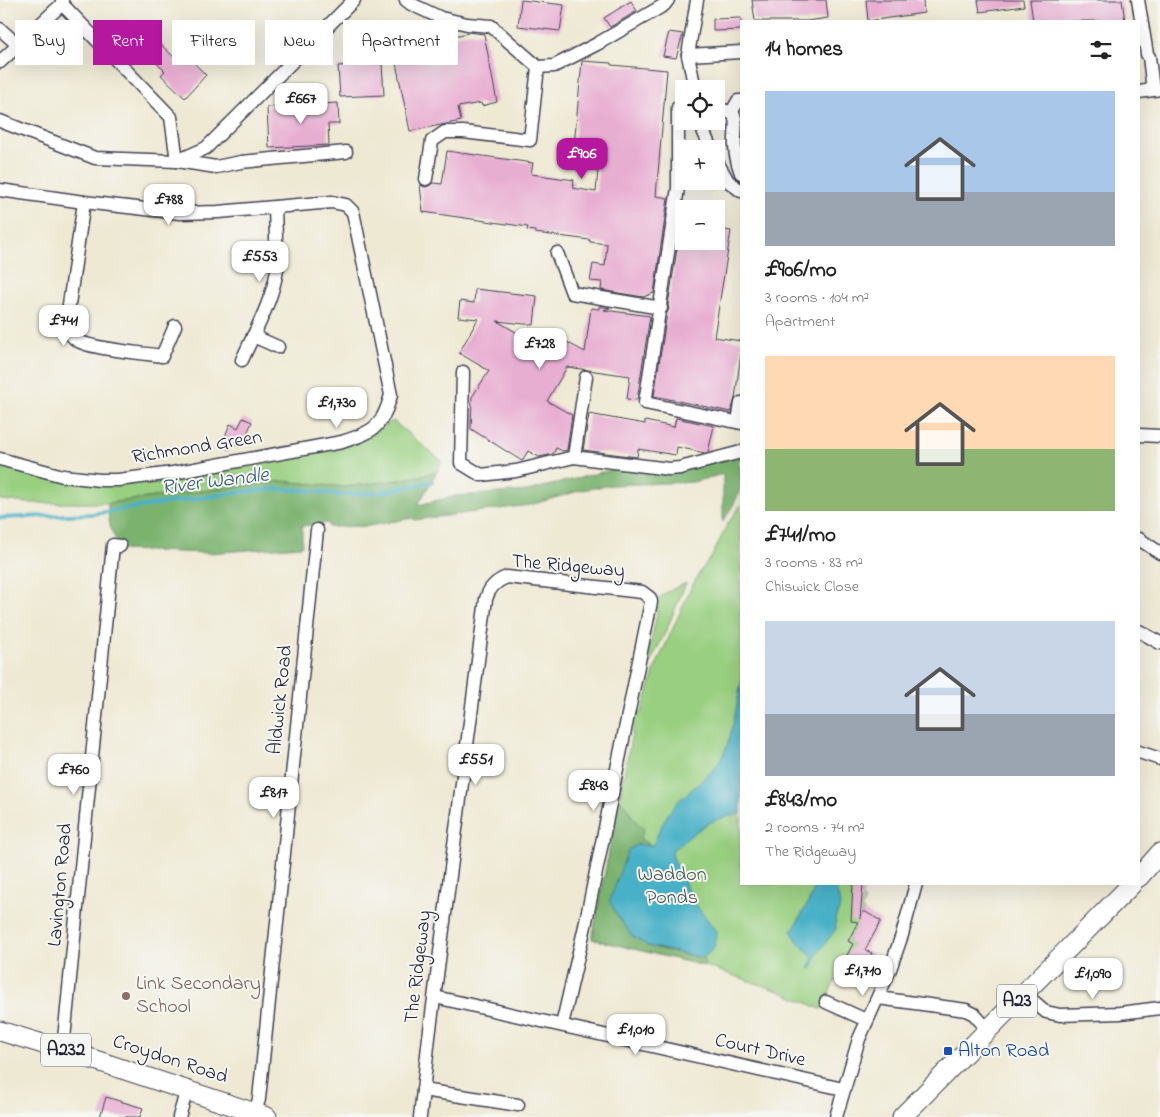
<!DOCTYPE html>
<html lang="en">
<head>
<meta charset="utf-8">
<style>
  body { margin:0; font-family:"Indie Flower",sans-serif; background:#f6f6f6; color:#222; height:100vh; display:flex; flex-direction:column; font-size:19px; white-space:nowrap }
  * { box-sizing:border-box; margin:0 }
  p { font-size:16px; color:#767676 }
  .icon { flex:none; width:28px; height:28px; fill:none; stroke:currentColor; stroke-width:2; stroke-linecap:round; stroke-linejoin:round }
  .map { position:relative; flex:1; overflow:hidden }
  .drawer { position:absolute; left:740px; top:20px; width:400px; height:865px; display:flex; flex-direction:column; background:#fff; border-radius:0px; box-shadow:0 5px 20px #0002 }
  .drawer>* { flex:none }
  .hud { position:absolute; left:15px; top:20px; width:475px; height:45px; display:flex; gap:10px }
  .controls { position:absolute; left:675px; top:80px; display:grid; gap:10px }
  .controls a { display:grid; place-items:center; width:50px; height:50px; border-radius:0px; background:#fff; box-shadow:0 5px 20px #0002; font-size:25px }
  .price { position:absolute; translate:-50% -42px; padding:0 11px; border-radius:10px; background:#fff; color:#222; font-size:16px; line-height:32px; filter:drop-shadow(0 1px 2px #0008) }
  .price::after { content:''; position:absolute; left:50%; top:30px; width:15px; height:11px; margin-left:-8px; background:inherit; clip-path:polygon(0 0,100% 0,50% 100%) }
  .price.selected { background:#b5179e; color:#fff }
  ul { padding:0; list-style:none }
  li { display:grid; align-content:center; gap:10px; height:265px; padding:0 25px }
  li span { display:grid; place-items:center; height:155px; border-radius:0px; color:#555 }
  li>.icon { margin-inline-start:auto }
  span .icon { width:90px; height:90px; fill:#fffc; stroke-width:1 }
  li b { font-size:21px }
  h2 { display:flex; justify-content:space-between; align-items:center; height:60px; padding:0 25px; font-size:21px }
  .chip { padding:0 18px; border-radius:0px; background:#fff; box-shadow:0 5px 20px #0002; font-size:18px; line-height:45px }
  .chip.selected { background:#b5179e; color:#fff }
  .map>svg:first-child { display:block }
  .green { fill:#99cf80; stroke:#5e785e }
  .forest { fill:#7ab26e; stroke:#4e6a54 }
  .water { fill:#49b1c7; stroke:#366a81 }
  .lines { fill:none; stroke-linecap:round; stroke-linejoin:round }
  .stream { stroke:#49b1c7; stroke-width:4 }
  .building { fill:#e8aed2 }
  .minor-casing { stroke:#414052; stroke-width:15 }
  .highway-casing { stroke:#414052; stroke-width:21 }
  .minor { stroke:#fff; stroke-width:12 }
  .highway { stroke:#fff; stroke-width:19 }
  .education-dot { fill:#8d6e63; stroke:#f6f6f2; stroke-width:2 }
  .transit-dot { fill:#1a4fb4; stroke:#f6f6f2; stroke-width:2 }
  .labels { text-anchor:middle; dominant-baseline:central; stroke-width:4; stroke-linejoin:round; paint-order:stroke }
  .shield { fill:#f6f6f2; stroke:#626272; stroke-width:1 }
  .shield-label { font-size:19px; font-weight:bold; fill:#22223b }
  .street-label { font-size:20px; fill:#22223b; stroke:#f6f6f2 }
  .park-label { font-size:20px; fill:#465650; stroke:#f6f6f2 }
  .education-label { font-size:20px; fill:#785e54; stroke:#f6f6f2; text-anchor:start }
  .transit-label { font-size:20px; fill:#164399; stroke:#f6f6f2; text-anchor:start }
  .water-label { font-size:21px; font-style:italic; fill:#325b73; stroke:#f6f6f2 }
</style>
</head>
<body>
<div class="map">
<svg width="1160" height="1117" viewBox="0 0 1160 1117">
  <rect width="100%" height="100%" fill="#f6f6f2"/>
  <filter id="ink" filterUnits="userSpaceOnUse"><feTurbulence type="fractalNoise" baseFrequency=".02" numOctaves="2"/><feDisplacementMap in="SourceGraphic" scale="10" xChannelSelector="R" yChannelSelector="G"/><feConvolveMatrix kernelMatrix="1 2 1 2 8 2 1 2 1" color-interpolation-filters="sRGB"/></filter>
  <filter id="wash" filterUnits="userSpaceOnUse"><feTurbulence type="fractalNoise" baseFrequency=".0096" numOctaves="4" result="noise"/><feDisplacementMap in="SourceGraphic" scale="20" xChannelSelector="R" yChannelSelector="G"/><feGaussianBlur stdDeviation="1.12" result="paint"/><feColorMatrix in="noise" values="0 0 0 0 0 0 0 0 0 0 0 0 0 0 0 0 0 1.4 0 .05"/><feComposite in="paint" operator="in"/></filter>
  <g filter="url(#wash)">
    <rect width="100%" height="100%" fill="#eee9d3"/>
    <g class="green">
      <path d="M393 421 442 461 437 472 400 480 344 487 281 481 108 503H27L0 500V462L104 483 364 439Z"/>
      <path d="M741 505V884H863L862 899 865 901 861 909 864 911 848 941 853 944 821 1009 779 991 705 966 592 939 636 713 641 714 656 666 691 588 701 570 711 558 727 525Z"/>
      <path d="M686 583 665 633 650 663 639 699 657 613 655 602 665 593Z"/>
    </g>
    <g class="forest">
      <path d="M741 456V459L738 460C747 487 736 500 723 522V474L693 482 612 485 582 490 530 505 414 520 412 518 369 526 329 527 328 523 302 526V546L209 553 121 550C112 534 107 522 108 503L281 481 344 487 400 480 437 472 418 505 455 496 527 491 622 467 669 471Z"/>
      <path d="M619 799C631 808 631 820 644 829L640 839 652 846 646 844 647 946 703 958 705 966 592 939Z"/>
    </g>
    <g class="water">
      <path d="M741 683V814C728 816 715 819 704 826 692 833 684 843 672 850L673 858 683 877 689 896 716 931 714 948 703 958 648 946 632 936 614 911 610 900 628 850 638 844 652 846C659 833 664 818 674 806 689 789 711 777 722 757 733 736 736 705 741 683Z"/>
      <path d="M815 884H835L840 904 839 910 835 918 836 929 818 953 811 969 809 968 813 957 798 942 792 932 812 895Z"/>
    </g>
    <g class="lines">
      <path class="stream" d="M0 518 92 514 240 492 278 489 305 490 340 495 381 492 432 482"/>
    </g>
    <g id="blocks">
      <g class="building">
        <path d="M521 0 564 5 560 31 518 26Z"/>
        <path d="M752 0H826L828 18 807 21H755Z"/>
        <path d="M866 0H923L924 13 868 21Z"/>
        <path d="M978 0H1023L1024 6 980 12Z"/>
        <path d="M1030 0H1122L1125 21H1033Z"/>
        <path d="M631 1 637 11 610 27 604 18Z"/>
        <path d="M741 18V30L713 31V19Z"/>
        <path d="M436 25 442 27 445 38 468 33V32L484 34 497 102 482 106 481 103 458 107 461 121 410 131 390 34Z"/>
        <path d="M669 32 683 34 676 58 663 56Z"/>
        <path d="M151 35 176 59 183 52 206 75 185 98 161 75 165 71 139 47Z"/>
        <path d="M582 61 611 63V65L667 70 656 196 668 198 654 293 643 297 601 290 602 282 590 281 593 264 605 266 607 244 590 242V240L535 233V231L527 230 528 227 423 212 420 185 425 187 429 186 433 183 442 184 447 151 533 163 531 174 574 180 573 188 596 192 598 170 572 167Z"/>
        <path d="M382 63 384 95 340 97 338 66Z"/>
        <path d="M338 103 339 124H328L329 145 269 148 267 107Z"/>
        <path d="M681 224H684V241H716V229L731 231 714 337 741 341V354L735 398 731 412 654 396 667 313 669 309 668 305Z"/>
        <path d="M475 289 537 296 534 325 497 321 555 355 563 340 585 352 591 308 599 309V306L610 308 604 310 650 316 637 400 627 399 630 376 567 367 547 401 572 415 567 450 563 451 556 448 553 454 539 457 528 451 522 461 471 429 472 397 489 371 459 353 478 319 458 317 460 301 474 303Z"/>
        <path d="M589 414 645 424V421L674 427 676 418 714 426 708 452 705 453 677 447 676 455 638 449 637 457 583 450Z"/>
        <path d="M243 418 252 422 241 447 233 443 230 450 221 446 230 424 238 428Z"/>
        <path d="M853 884H863L860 919 864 911 881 921 865 950 872 953 855 983 837 974 853 944 848 941 858 922 851 921Z"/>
        <path d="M106 1097 143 1108 140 1117H100Z"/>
      </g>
    </g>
  </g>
  <g filter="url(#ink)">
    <use href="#blocks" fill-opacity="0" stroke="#414052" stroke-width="1"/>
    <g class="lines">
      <g class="minor-casing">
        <g id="minor">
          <path d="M62 0V4L171 117 177 161 216 167 241 162 346 152"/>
          <path d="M406 0 411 4 441 18 467 24 491 26 538 67"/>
          <path d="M1138 0 1147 54 1149 57 1153 90"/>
          <path d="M0 29 18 45"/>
          <path d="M688 55 741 52"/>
          <path d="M0 62 62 4"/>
          <path d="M695 89 688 55 697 0"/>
          <path d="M1139 92 1160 89"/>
          <path d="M678 107V188L645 403 741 423"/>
          <path d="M716 109C739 111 736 118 735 136 734 148 737 163 741 173"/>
          <path d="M731 113 738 101H741"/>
          <path d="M0 121 95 158 177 161 206 148 354 0"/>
          <path d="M699 121 711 149"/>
          <path d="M716 160 728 181 741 191"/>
          <path d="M426 179 432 141 445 132H463L530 140 538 67 554 66 597 44 664 5 668 0"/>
          <path d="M0 190 84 202 180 213 218 212 332 202 346 205 353 212 391 395C382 428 373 432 342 442L173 473 118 480H100L63 476 0 459"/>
          <path d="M84 202 67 318C67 326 68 333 75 339 87 349 144 353 162 356L175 326"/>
          <path d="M557 253 572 293 661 308"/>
          <path d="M253 336 278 347"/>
          <path d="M242 360C255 331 272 302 277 270L275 207"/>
          <path d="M463 372 461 463 481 475 516 471 574 457"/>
          <path d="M586 377 574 457 669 469 680 468 741 452"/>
          <path d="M738 422 741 403"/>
          <path d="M1139 435 1160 436"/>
          <path d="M1139 539 1160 553"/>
          <path d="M1139 631 1160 643"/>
          <path d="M1139 752 1160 759"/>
          <path d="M1025 994 1046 1012 1060 1015 1120 1013 1160 1008"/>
          <path d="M435 997 843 1089"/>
          <path d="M878 998 966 1010 974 1014 988 1030"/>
          <path d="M826 1002 866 1020"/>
          <path d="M63 1049 113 545 120 546"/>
          <path d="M423 1090 518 1105"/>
          <path d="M255 1113 259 1099 317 530"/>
          <path d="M179 1117 187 1089"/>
          <path d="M420 1117 429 1037 486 599C489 588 496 581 507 577L642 592 650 598 651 602 585 926 562 1025"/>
          <path d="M836 1117 859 1039 889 972 902 935 916 884"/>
        </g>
      </g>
      <g class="highway-casing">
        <g id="highway">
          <path d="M1139 877 1160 853"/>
          <path d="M0 1031 86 1057 267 1117"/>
          <path d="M902 1117 1132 884"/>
        </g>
      </g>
      <use href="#minor" class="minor"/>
      <use href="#highway" class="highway"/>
    </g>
  </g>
  <circle class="education-dot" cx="126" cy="996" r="5"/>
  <rect class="transit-dot" x="943" y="1046" width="10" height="10" rx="2.5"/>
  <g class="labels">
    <g class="shield">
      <rect x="997" y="984.5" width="40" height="33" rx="4"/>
      <rect x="41" y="1033.5" width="50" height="33" rx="4"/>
    </g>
    <g class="shield-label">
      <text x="1017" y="1001">A23</text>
      <text x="66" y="1050">A232</text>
    </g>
    <g class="street-label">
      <text transform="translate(197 448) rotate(-9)">Richmond Green</text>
      <text transform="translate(568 567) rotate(5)">The Ridgeway</text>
      <text transform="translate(281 700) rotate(-84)">Aldwick Road</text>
      <text transform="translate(61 885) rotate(-85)">Lavington Road</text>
      <text transform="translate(419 967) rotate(-83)">The Ridgeway</text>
      <text transform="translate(760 1051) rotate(13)">Court Drive</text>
      <text transform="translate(170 1060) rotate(18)">Croydon Road</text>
    </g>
    <g class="park-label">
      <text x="672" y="875">Waddon<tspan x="672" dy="23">Ponds</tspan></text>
    </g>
    <g class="education-label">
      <text x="136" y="984">Link Secondary<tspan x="136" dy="23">School</tspan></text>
    </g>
    <g class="transit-label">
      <text x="958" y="1051">Alton Road</text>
    </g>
    <g class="water-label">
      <text transform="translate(215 482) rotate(-7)">River Wandle</text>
    </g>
  </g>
</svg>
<div class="controls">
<a><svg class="icon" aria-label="locate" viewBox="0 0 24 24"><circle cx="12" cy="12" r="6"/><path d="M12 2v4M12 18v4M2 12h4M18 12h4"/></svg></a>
<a>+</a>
<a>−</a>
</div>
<b class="price" style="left:301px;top:125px">£667</b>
<b class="price selected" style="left:582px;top:180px">£906</b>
<b class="price" style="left:169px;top:226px">£788</b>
<b class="price" style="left:260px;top:283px">£553</b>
<b class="price" style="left:64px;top:347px">£741</b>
<b class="price" style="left:540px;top:370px">£728</b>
<b class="price" style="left:337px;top:429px">£1,730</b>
<b class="price" style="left:476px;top:786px">£551</b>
<b class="price" style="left:74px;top:796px">£760</b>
<b class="price" style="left:594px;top:812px">£843</b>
<b class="price" style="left:274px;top:819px">£817</b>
<b class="price" style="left:863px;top:997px">£1,710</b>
<b class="price" style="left:1093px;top:1000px">£1,090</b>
<b class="price" style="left:636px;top:1056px">£1,010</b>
<div class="hud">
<a class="chip">Buy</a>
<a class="chip selected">Rent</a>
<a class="chip">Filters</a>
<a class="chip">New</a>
<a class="chip">Apartment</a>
</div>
<section class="drawer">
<h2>14 homes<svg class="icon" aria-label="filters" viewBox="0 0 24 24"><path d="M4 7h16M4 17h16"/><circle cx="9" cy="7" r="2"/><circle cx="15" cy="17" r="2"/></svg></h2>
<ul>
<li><span style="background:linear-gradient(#a9c7e8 65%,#9aa5b1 0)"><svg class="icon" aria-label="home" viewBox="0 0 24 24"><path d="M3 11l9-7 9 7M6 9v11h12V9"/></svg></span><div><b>£906/mo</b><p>3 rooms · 104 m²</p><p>Apartment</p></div></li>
<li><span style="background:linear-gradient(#ffd9b3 60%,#8fb573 0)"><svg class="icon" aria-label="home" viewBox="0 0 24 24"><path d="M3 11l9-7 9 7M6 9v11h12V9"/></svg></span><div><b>£741/mo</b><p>3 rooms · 83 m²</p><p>Chiswick Close</p></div></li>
<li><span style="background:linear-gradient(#c9d6e8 60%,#9aa5b1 0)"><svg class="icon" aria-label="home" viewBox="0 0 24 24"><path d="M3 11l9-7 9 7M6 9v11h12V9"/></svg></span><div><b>£843/mo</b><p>2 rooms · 74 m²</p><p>The Ridgeway</p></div></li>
</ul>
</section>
</div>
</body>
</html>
